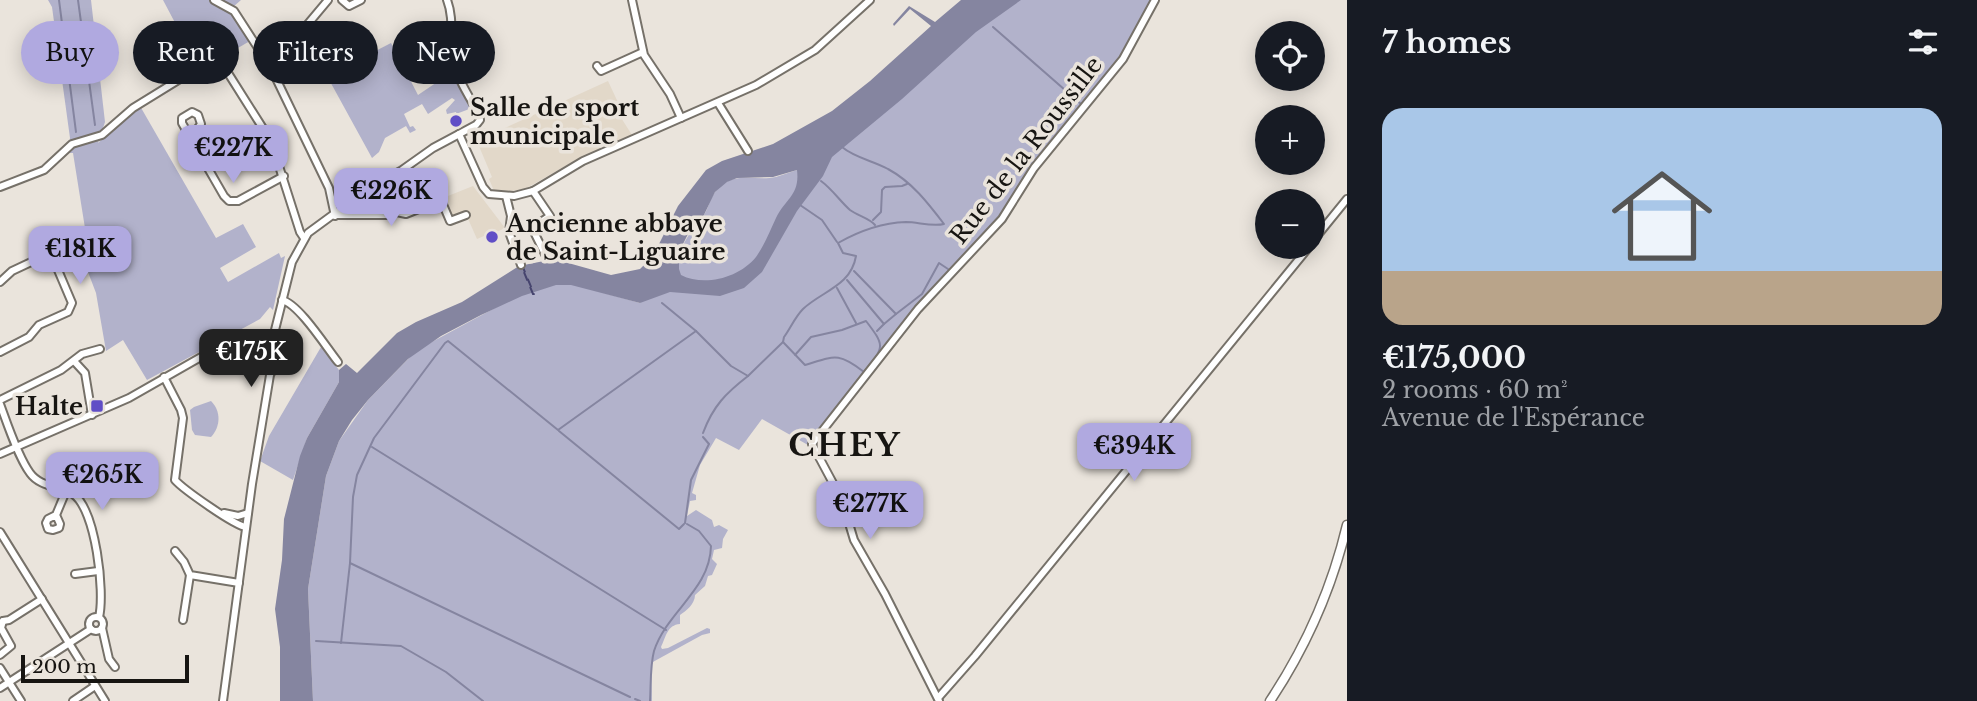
<!DOCTYPE html>
<html lang="en">
<head>
<meta charset="utf-8">
<style>
  body { margin:0; font-family:"Libre Baskerville",serif; background:#20242c; color:#f1f3f6; height:100vh; display:flex; flex-direction:column; font-size:26px; white-space:nowrap }
  * { box-sizing:border-box; margin:0 }
  p { font-size:23px; color:#9ea1a6 }
  .icon { flex:none; width:38px; height:38px; fill:none; stroke:currentColor; stroke-width:2; stroke-linecap:round; stroke-linejoin:round }
  .map { position:relative; flex:1; overflow:hidden }
  .drawer { display:flex; flex-direction:column; background:#171b24; width:630px }
  .drawer>* { flex:none }
  .top-card { position:absolute; left:21px; top:21px; width:665px; height:63px; display:flex; gap:14px }
  .fabs { position:absolute; left:1255px; top:21px; display:grid; gap:14px }
  .fabs a { display:grid; place-items:center; width:70px; height:70px; border-radius:50%; background:#171b24; box-shadow:0 4px 18px #0003; font-size:35px }
  .scale { position:absolute; left:21px; bottom:18px; width:168px; box-sizing:border-box; padding-left:7px; border:4px solid #171512; border-top:0; font-size:19px; line-height:24px; white-space:nowrap; color:#171512; -webkit-text-stroke:5px #eae4dc; paint-order:stroke }
  .price { position:absolute; translate:-50% -60px; padding:0 16px; border-radius:14px; background:#b0a9e0; color:#111; font-size:23px; line-height:46px; filter:drop-shadow(0 2px 4px #0008) }
  .price::after { content:''; position:absolute; left:50%; top:42px; width:21px; height:16px; margin-left:-10px; background:inherit; clip-path:polygon(0 0,100% 0,50% 100%) }
  .price.selected { background:#222; color:#fff }
  ul { padding:0; list-style:none }
  li { display:grid; align-content:center; gap:14px; height:371px; padding:0 35px }
  li+li { border-top:2px solid #363941 }
  li span { display:grid; place-items:center; height:217px; border-radius:21px; color:#555 }
  li>.icon { margin-inline-start:auto }
  span .icon { width:126px; height:126px; fill:#fffc; stroke-width:1 }
  li b { font-size:30px }
  h2 { display:flex; justify-content:space-between; align-items:center; height:84px; padding:0 35px; font-size:30px }
  .pill { padding:0 24px; border-radius:32px; background:#171b24; box-shadow:0 4px 18px #0003; font-size:24px; line-height:63px }
  .pill.selected { background:#b0a9e0; color:#111 }
  main { display:flex; flex:1; min-height:0 }
  .map>svg:first-child { display:block }
  .built { fill:#e2d8c9 }
  .green { fill:#b2b2cb }
  .water { fill:#8585a0; fill-rule:evenodd }
  .lines { fill:none; stroke-linecap:round; stroke-linejoin:round }
  .stream { stroke:#8585a0; stroke-width:2 }
  .ferry { stroke:#46446e; stroke-width:2; stroke-dasharray:9 7; stroke-linecap:butt }
  .minor-casing { stroke:#767169; stroke-width:10 }
  .major-casing { stroke:#767169; stroke-width:11 }
  .minor { stroke:#fff; stroke-width:6 }
  .major { stroke:#fff; stroke-width:8 }
  .poi-dot { fill:#604ec6; stroke:#eae4dc; stroke-width:2.5 }
  .labels { text-anchor:middle; dominant-baseline:central; stroke-width:7; stroke-linejoin:round; paint-order:stroke }
  .poi-label { font-size:24px; font-weight:bold; fill:#171512; stroke:#eae4dc; text-anchor:start }
  .street-label { font-size:24px; fill:#171512; stroke:#eae4dc }
  .district-label { font-size:32px; font-weight:bold; letter-spacing:2px; fill:#171512; stroke:#eae4dc }
</style>
</head>
<body>
<main>
<div class="map">
<svg width="1347" height="701" viewBox="0 0 1347 701">
  <rect width="100%" height="100%" fill="#eae4dc"/>
  <g class="built">
    <path d="M608 81 622 111 618 113 632 135 576 160 525 189 495 193 489 179 492 177 473 132 481 128 491 129 496 132Z"/>
    <path d="M473 186 505 228 485 238 484 236 477 239 465 212 451 218 443 198Z"/>
  </g>
  <g class="green">
    <path d="M48 0H91L105 122 98 143 116 125 140 106 216 238 243 224 256 247 220 268 228 282 279 253 281 258 285 256 273 310 270 307 260 319 147 380 123 340 106 351 96 293 80 251 88 247 73 153H67L70 138 52 7Z"/>
    <path d="M163 0H241L233 7 250 41 200 70Z"/>
    <path d="M1007 0H1157L1121 64 1039 166 1002 223 953 274 835 416 815 444 808 445 762 419 739 450 716 438 700 465 692 493 696 495V500L690 501 687 516 696 510 712 520 714 527 719 525 728 530 723 539 722 548 714 550 712 559 717 564 712 575 708 576 705 586 695 595C695 604 686 611 680 615V624C667 625 666 637 661 647L662 649 668 648 707 628 710 629V633L702 635 651 663 652 701H313L308 589 326 476 339 441 368 400 417 350 550 278 640 303 679 269C678 248 687 236 700 221 707 213 709 201 715 192 733 169 754 182 776 177 783 175 790 172 797 170Z"/>
    <path d="M391 43 418 95 452 72 472 108 456 114V112L447 114 446 110 455 100 452 98 428 114 422 104 404 114 410 127 413 126 416 130 410 133 406 126 385 138 379 152 372 158 327 76Z"/>
    <path d="M371 192 377 210 353 212 351 204Z"/>
    <path d="M321 347 339 370V382L307 438 293 480 260 461 269 436Z"/>
    <path d="M211 401C221 411 221 426 211 437L195 435 192 430 190 410 194 407Z"/>
  </g>
  <path class="water" d="M961 0H1021L976 32 902 99 832 157 823 176 797 211 762 272 744 288 720 296 670 292 640 303 571 285H556L522 296 481 315 441 336 408 359 368 400 352 420 339 441 326 476 308 589 313 701H280V647L275 609 282 560 284 519 300 456 307 438 339 382V370L346 364 357 373 397 333 416 322 462 302 519 266 554 259 611 275 640 269 653 256 678 206 706 170 722 161 773 144 832 111 870 81 931 26 910 9 894 26 893 24 909 6 935 22ZM797 170C800 195 786 198 776 218 770 231 764 246 756 257 739 278 704 287 681 275L679 269V252L689 232 702 219 715 192 727 182 737 178 773 177Z"/>
  <g class="lines">
    <g class="stream">
      <path d="M59 0 76 132"/>
      <path d="M78 0 95 125"/>
      <path d="M993 27 1081 104"/>
      <path d="M821 181C832 189 840 201 850 210 858 216 869 218 875 225"/>
      <path d="M800 205 822 220 837 242"/>
      <path d="M873 220 881 212 882 190 885 187 902 186 907 184"/>
      <path d="M854 271 896 314 884 324"/>
      <path d="M847 280 884 324 877 331"/>
      <path d="M837 288 856 323"/>
      <path d="M896 314 922 294 939 263 948 269"/>
      <path d="M696 331 731 366 748 376C726 393 713 406 703 433"/>
      <path d="M783 342 784 337C790 329 795 317 803 309 822 291 851 286 856 256L843 253 838 243C859 231 880 223 906 222 918 222 932 227 944 224 928 203 912 182 888 169 874 161 855 158 842 147"/>
      <path d="M748 376 783 342 805 365C835 356 838 352 864 372 884 347 886 347 866 321L842 330 811 337 795 355"/>
      <path d="M559 431 679 529 684 524"/>
      <path d="M372 447 666 630"/>
      <path d="M685 523 691 480 709 444 703 437"/>
      <path d="M350 563 630 697"/>
      <path d="M316 641 401 646 446 672 483 701"/>
      <path d="M341 643 350 563 353 497 357 475 374 438 445 343 448 341 558 430 696 331 662 303"/>
      <path d="M635 699 640 701"/>
      <path d="M650 701C651 685 650 666 654 651 667 611 710 590 711 546L699 531 687 524"/>
    </g>
    <path class="ferry" d="M521 265H522L534 294H533Z"/>
    <g class="minor-casing">
      <g id="minor">
        <path d="M214 0 234 11 271 68"/>
        <path d="M328 0 271 68 329 188 335 216"/>
        <path d="M342 0 349 6 361 0"/>
        <path d="M632 0 644 55 670 94 681 118"/>
        <path d="M597 66 601 71 643 52"/>
        <path d="M718 103 748 151"/>
        <path d="M459 134 483 187 489 194 514 196 533 191 583 161 756 85 815 50 870 0"/>
        <path d="M191 137 201 124 198 115 192 112 182 118V123L224 196 229 201H238L284 176"/>
        <path d="M0 187 44 170 72 144 102 135 133 108 193 71 216 66 228 73 271 141 300 232 304 238"/>
        <path d="M533 191 550 216 532 228 546 256"/>
        <path d="M506 196 511 216 509 232 521 265"/>
        <path d="M392 211 406 214 441 200 450 221 466 215"/>
        <path d="M336 215H389L393 209 389 189 394 177"/>
        <path d="M1312 242 1347 199"/>
        <path d="M0 282 12 271 44 256 50 257 55 263 72 303 68 312 39 325 29 337 0 352"/>
        <path d="M282 300C299 304 326 347 338 362"/>
        <path d="M271 346 278 345 284 348 285 357 281 362 270 361 267 351 271 346 292 262 308 233 368 189 402 170 433 148 476 125 480 120 479 114C469 96 455 76 452 54 450 36 454 18 447 0"/>
        <path d="M74 361 85 373 92 415"/>
        <path d="M164 377 181 410 183 418 175 480C183 489 235 526 246 527"/>
        <path d="M0 400 61 370 82 354 100 349"/>
        <path d="M0 404C7 423 18 457 30 473 40 487 59 486 73 494 96 509 105 593 99 617"/>
        <path d="M0 454 129 398 215 349 226 347 267 353"/>
        <path d="M61 489 64 484 81 477"/>
        <path d="M224 513 238 516 248 513"/>
        <path d="M56 515 60 524 59 528 53 530 48 529 46 523 48 519 56 515 66 491"/>
        <path d="M0 532 105 701"/>
        <path d="M175 551 184 562 190 575 239 583"/>
        <path d="M75 574 98 571"/>
        <circle cx="96" cy="624" r="7"/>
        <path d="M183 620 190 575"/>
        <path d="M3 621 9 620 42 599"/>
        <path d="M102 628 109 659 115 667"/>
        <path d="M0 655 11 646 1 628 3 621"/>
        <path d="M0 668 21 701"/>
        <path d="M0 688 91 629"/>
        <path d="M938 698 975 656 1309 247"/>
        <path d="M73 701 95 686"/>
        <path d="M223 701 252 484 270 375 276 363"/>
        <path d="M939 701 885 594 854 540 842 500 812 444 918 309 1002 219 1034 168 1123 59 1155 0"/>
      </g>
    </g>
    <g class="major-casing">
      <path id="major" d="M1270 701C1306 647 1332 588 1347 525"/>
    </g>
    <use href="#minor" class="minor"/>
    <use href="#major" class="major"/>
  </g>
  <g class="poi-dot">
    <circle cx="456" cy="121" r="7"/>
    <circle cx="492" cy="237" r="7"/>
    <rect x="90" y="399" width="14" height="14" rx="3.5"/>
  </g>
  <g class="labels">
    <g class="poi-label">
      <text x="470" y="107">Salle de sport<tspan x="470" dy="28">municipale</tspan></text>
      <text x="506" y="223">Ancienne abbaye<tspan x="506" dy="28">de Saint-Liguaire</tspan></text>
      <text x="83" y="406" text-anchor="end">Halte</text>
    </g>
    <g class="street-label">
      <text transform="translate(1026 150) rotate(-52)">Rue de la Roussille</text>
    </g>
    <g class="district-label">
      <text x="845" y="445">CHEY</text>
    </g>
  </g>
</svg>
<div class="fabs">
<a><svg class="icon" aria-label="locate" viewBox="0 0 24 24"><circle cx="12" cy="12" r="6"/><path d="M12 2v4M12 18v4M2 12h4M18 12h4"/></svg></a>
<a>+</a>
<a>−</a>
</div>
<div class="scale">200 m</div>
<b class="price" style="left:233px;top:185px">€227K</b>
<b class="price" style="left:391px;top:228px">€226K</b>
<b class="price" style="left:80px;top:286px">€181K</b>
<b class="price selected" style="left:251px;top:389px">€175K</b>
<b class="price" style="left:1134px;top:483px">€394K</b>
<b class="price" style="left:102px;top:512px">€265K</b>
<b class="price" style="left:870px;top:541px">€277K</b>
<div class="top-card">
<a class="pill selected">Buy</a>
<a class="pill">Rent</a>
<a class="pill">Filters</a>
<a class="pill">New</a>
</div>
</div>
<section class="drawer">
<h2>7 homes<svg class="icon" aria-label="filters" viewBox="0 0 24 24"><path d="M4 7h16M4 17h16"/><circle cx="9" cy="7" r="2"/><circle cx="15" cy="17" r="2"/></svg></h2>
<ul>
<li><span style="background:linear-gradient(#a9c7e8 75%,#b9a48a 0)"><svg class="icon" aria-label="home" viewBox="0 0 24 24"><path d="M3 11l9-7 9 7M6 9v11h12V9"/></svg></span><div><b>€175,000</b><p>2 rooms · 60 m²</p><p>Avenue de l'Espérance</p></div></li>
</ul>
</section>
</main>
</body>
</html>
